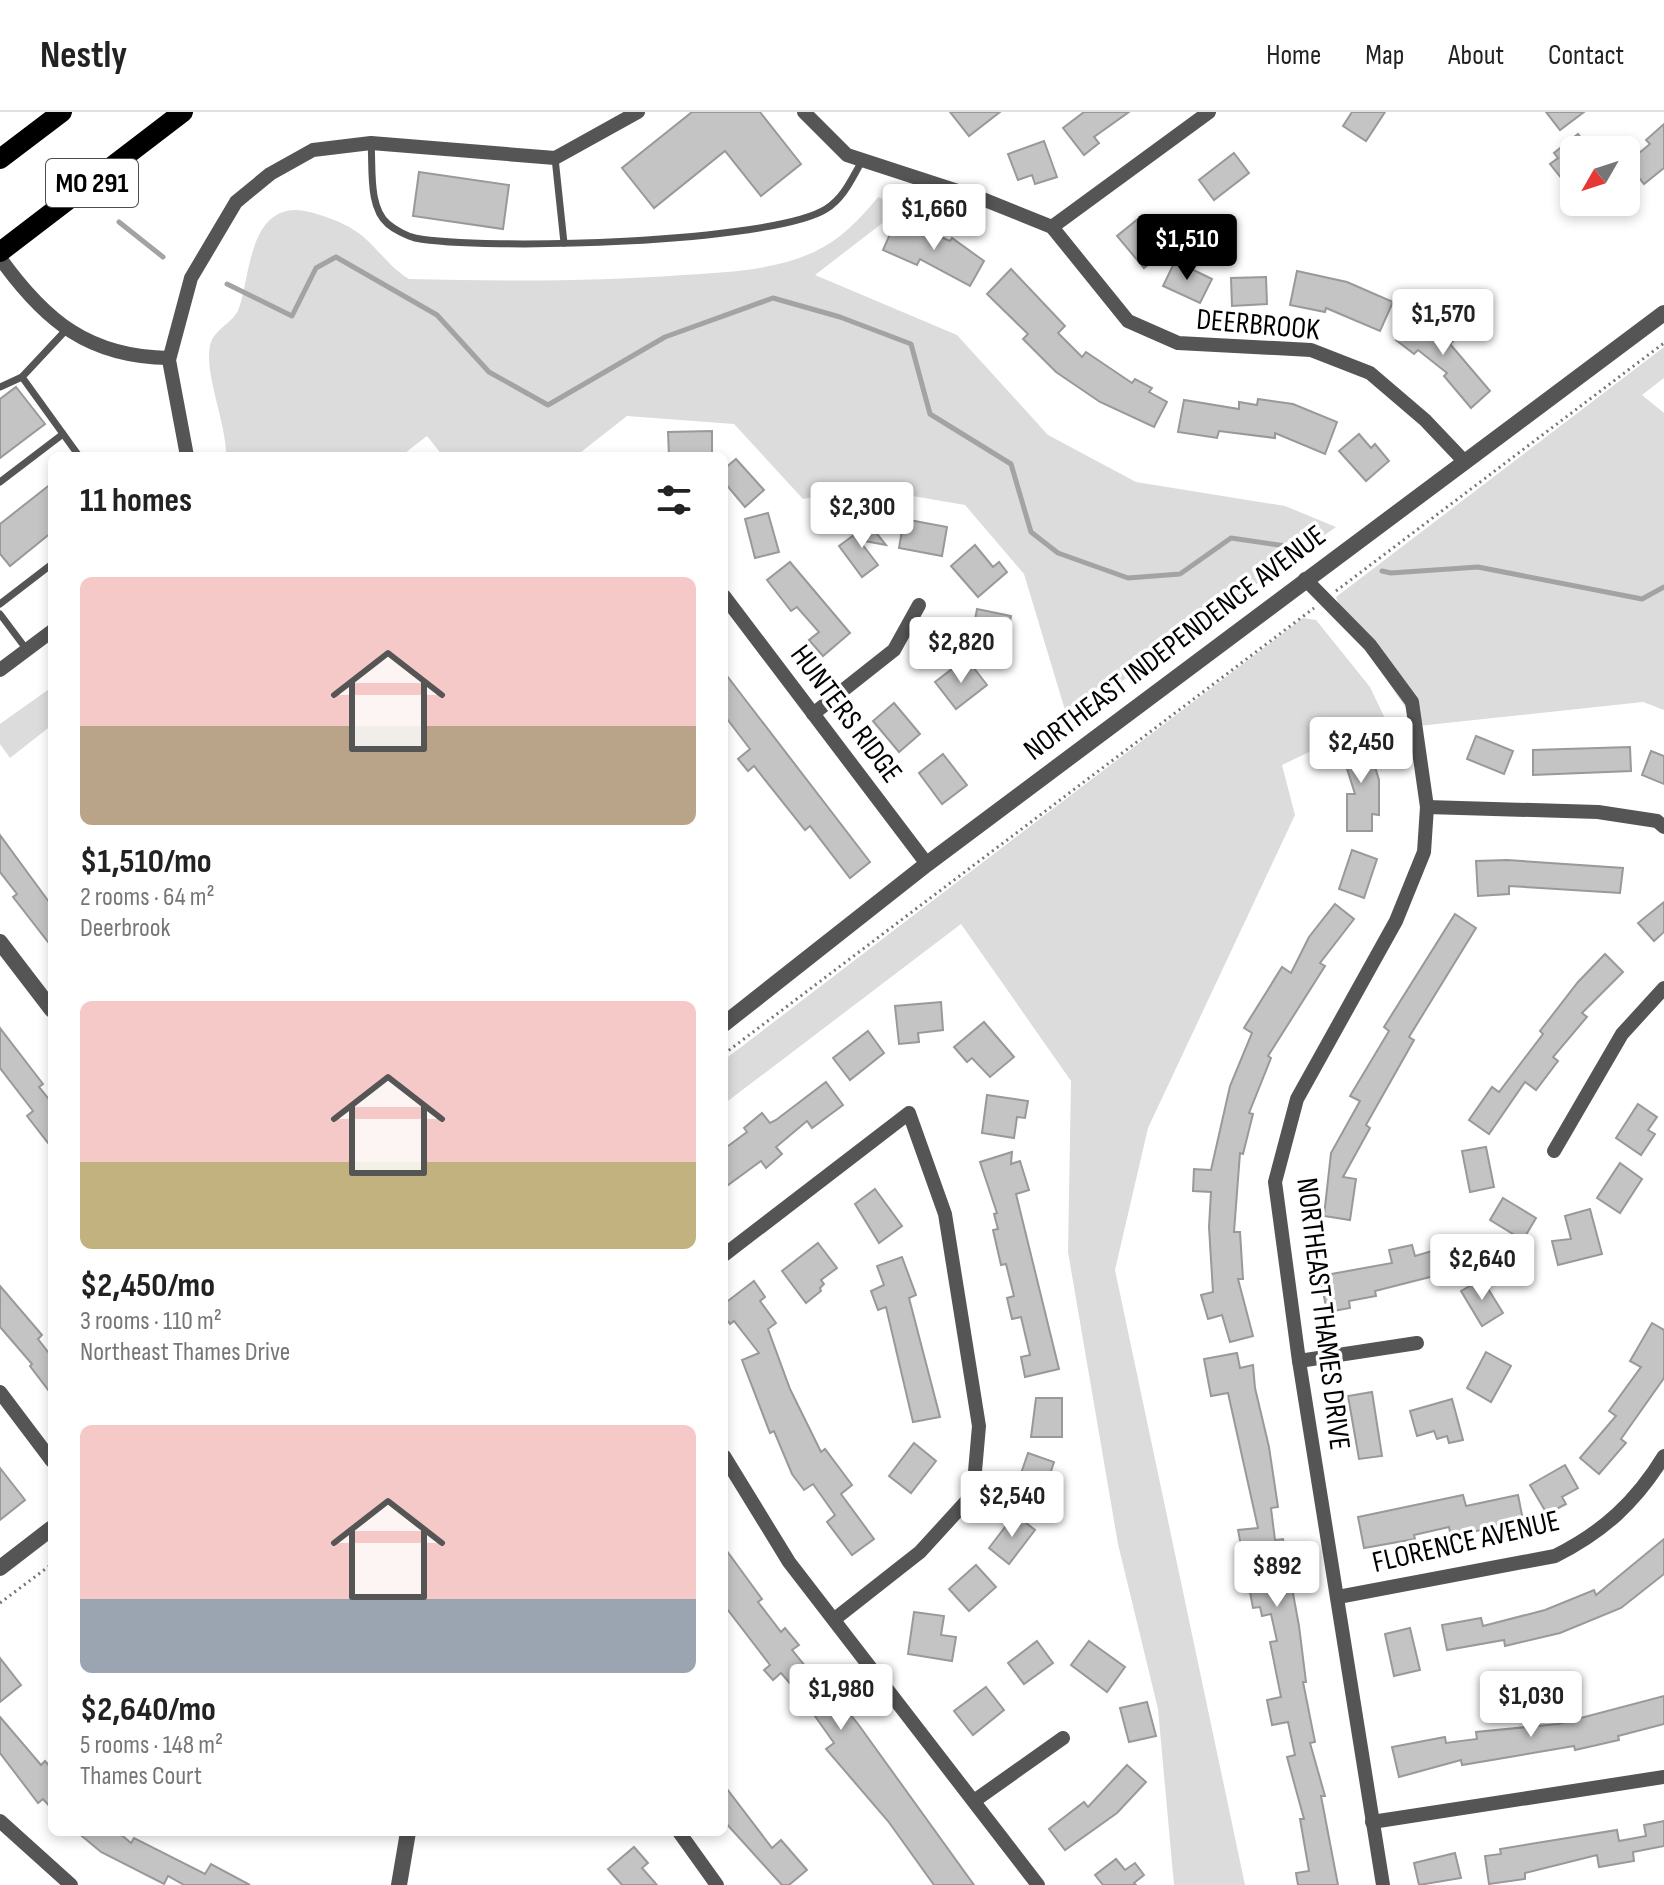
<!DOCTYPE html>
<html lang="en">
<head>
<meta charset="utf-8">
<style>
  body { margin:0; font-family:"Sofia Sans Condensed",sans-serif; background:#f6f6f6; color:#222; height:100vh; display:flex; flex-direction:column; font-size:30px; white-space:nowrap }
  * { box-sizing:border-box; margin:0 }
  p { font-size:26px; color:#767676 }
  .icon { flex:none; width:44px; height:44px; fill:none; stroke:currentColor; stroke-width:2; stroke-linecap:round; stroke-linejoin:round }
  .map { position:relative; flex:1; overflow:hidden }
  .details { position:absolute; left:48px; top:340px; width:680px; height:1384px; display:flex; flex-direction:column; background:#fff; border-radius:12px; box-shadow:0 4px 12px #0003 }
  .details>* { flex:none }
  .needle { width:52px; rotate:231deg }
  .tools { position:absolute; left:1560px; top:24px; display:grid; gap:16px }
  .tools a { display:grid; place-items:center; width:80px; height:80px; border-radius:12px; background:#fff; box-shadow:0 4px 12px #0003; font-size:40px }
  .price { position:absolute; translate:-50% -68px; padding:0 18px; border-radius:8px; background:#fff; color:#222; font-size:26px; line-height:52px; filter:drop-shadow(0 2px 4px #0008) }
  .price::after { content:''; position:absolute; left:50%; top:48px; width:24px; height:18px; margin-left:-12px; background:inherit; clip-path:polygon(0 0,100% 0,50% 100%) }
  .price.current { background:#000; color:#fff }
  ul { padding:0; list-style:none }
  li { display:grid; align-content:center; gap:16px; height:424px; padding:0 32px }
  li span { display:grid; place-items:center; height:248px; border-radius:12px; color:#555 }
  li>.icon { margin-inline-start:auto }
  span .icon { width:144px; height:144px; fill:#fffc; stroke-width:1 }
  li b { font-size:34px }
  h2 { display:flex; justify-content:space-between; align-items:center; height:96px; padding:0 32px; font-size:34px }
  header { display:flex; align-items:center; gap:48px; box-sizing:border-box; height:112px; padding:0 40px; background:#fff; border-bottom:2px solid #e0e0e0 }
  header strong { font-size:38px }
  nav { display:flex; gap:44px; margin-inline-start:auto; font-size:28px }
  .map>svg:first-child { display:block }
  .green { fill:#dcdcdc }
  .lines { fill:none; stroke-linecap:round; stroke-linejoin:round }
  .stream { stroke:#a3a3a3; stroke-width:5 }
  .building { fill:#c4c4c4; stroke:#999; stroke-width:2 }
  .path { stroke:#777; stroke-width:3; stroke-dasharray:2 4; stroke-linecap:butt }
  .service { stroke:#555; stroke-width:7 }
  .minor { stroke:#555; stroke-width:14 }
  .tertiary { stroke:#555; stroke-width:16 }
  .primary { stroke:#000; stroke-width:20 }
  .labels { text-anchor:middle; dominant-baseline:central; stroke-width:7; stroke-linejoin:round; paint-order:stroke }
  .shield { fill:#fff; stroke:#4c4c4c; stroke-width:2 }
  .shield-label { font-size:28px; font-weight:bold; fill:#000 }
  .street-label { font-size:30px; fill:#000; stroke:#fff }
</style>
</head>
<body>
<header>
<strong>Nestly</strong>
<nav><a>Home</a><a>Map</a><a>About</a><a>Contact</a></nav>
</header>
<div class="map">
<svg width="1664" height="1773" viewBox="0 0 1664 1773">
  <rect width="100%" height="100%" fill="#fff"/>
  <g class="green">
    <path d="M878 85 902 96 815 163 957 223 1048 323 1136 370 1285 394 1336 415 1068 608 1024 462 965 393 866 376 803 387 734 312 627 304 576 344H443L427 324 401 344H226C227 313 204 262 210 234 213 217 234 211 239 196 250 165 249 98 296 98 310 98 343 110 354 118 375 131 387 154 409 167 501 169 591 170 683 163 727 160 772 159 814 140 840 128 860 107 878 85Z"/>
    <path d="M1664 235V266L1642 283 1664 301V598L1643 590 1418 614 1342 502 1336 485Z"/>
    <path d="M1303 506 1316 508 1370 575 1390 617 1349 621 1282 653 1295 703 1148 1016 1115 1158 1245 1773H1174L1158 1597 1118 1432 1068 1140 1071 969 961 812 724 992V948Z"/>
    <path d="M52 575V613L10 646 0 632V612Z"/>
  </g>
  <g class="lines">
    <g class="stream">
      <path d="M119 110 163 145"/>
      <path d="M227 172 292 204 316 156 336 145 437 203 489 260 548 293 665 225 773 186 840 205 911 232 930 302 1011 352 1031 420 1058 441 1128 466 1180 462 1231 426 1286 434"/>
      <path d="M1382 459 1391 461 1478 455 1642 487 1664 475"/>
    </g>
  </g>
  <g class="building">
    <path d="M692 0H760L801 52 761 84 725 39 654 96 622 56Z"/>
    <path d="M950 0H1000L969 24Z"/>
    <path d="M1084 0H1129L1094 25 1099 31 1084 43 1063 16Z"/>
    <path d="M1352 0H1385L1366 29 1343 14Z"/>
    <path d="M1546 0H1584L1560 18Z"/>
    <path d="M1664 12V56L1644 72 1627 51 1650 32 1646 28Z"/>
    <path d="M1578 22 1591 38H1574V82L1550 52 1558 46 1554 41Z"/>
    <path d="M1044 29 1057 65 1035 72 1032 63 1018 68 1008 42Z"/>
    <path d="M1234 41 1249 61 1214 88 1199 68Z"/>
    <path d="M419 60 509 73 503 117 413 104Z"/>
    <path d="M1138 107 1165 139 1144 156 1117 124Z"/>
    <path d="M911 112 950 129 952 126 984 149 970 174 920 147 917 153 883 138 894 113 908 119Z"/>
    <path d="M1175 149 1212 167 1200 191 1163 174Z"/>
    <path d="M1011 157 1065 214 1058 221 1082 245 1086 240 1132 271 1135 267 1152 276 1149 280 1167 290 1154 315 1100 290 1056 260 1023 227 1028 222 987 182Z"/>
    <path d="M1297 159 1347 170 1393 190 1380 219 1326 196 1325 200 1290 193Z"/>
    <path d="M1266 165 1267 192 1232 194 1231 166Z"/>
    <path d="M1419 199 1454 228 1450 232 1490 279 1471 296 1444 264 1447 261 1418 238 1414 242 1396 228Z"/>
    <path d="M16 275 45 312 0 346V287Z"/>
    <path d="M1258 287 1293 292 1337 310 1325 342 1275 321V326L1219 319 1217 326 1178 320 1184 288 1239 297V290L1257 293Z"/>
    <path d="M712 319V344H669L668 320Z"/>
    <path d="M1359 322 1371 336 1375 332 1389 349 1366 369 1339 339Z"/>
    <path d="M736 347 764 378 745 395 724 370V357Z"/>
    <path d="M52 371V420L10 454 0 442V412Z"/>
    <path d="M768 401 779 440 755 446 745 407Z"/>
    <path d="M904 407 947 415 942 444 899 436Z"/>
    <path d="M869 412 886 433 859 428 878 453 862 465 839 434Z"/>
    <path d="M975 433 993 455 999 450 1007 460 978 485 951 454Z"/>
    <path d="M790 450 850 521 823 544 809 528 819 520 797 495 791 499 767 468Z"/>
    <path d="M977 497 1011 504 1004 541 976 535 979 520 973 519Z"/>
    <path d="M970 551 987 573 956 597 935 570 952 557 956 562Z"/>
    <path d="M724 560 870 750 850 766 810 714 805 718 754 654 748 659 738 647 750 637 724 603Z"/>
    <path d="M894 591 920 622 899 640 873 609Z"/>
    <path d="M1358 622 1362 637 1369 635 1379 668V703L1372 702V719H1347V682H1355L1338 628Z"/>
    <path d="M1476 624 1513 639 1504 662 1467 647Z"/>
    <path d="M1630 635 1631 659 1533 663V638Z"/>
    <path d="M1651 639 1664 644V672L1642 663Z"/>
    <path d="M943 642 967 673 942 692 919 661Z"/>
    <path d="M0 723 52 794V835L13 785 17 782 0 760Z"/>
    <path d="M1352 738 1377 747 1364 786 1339 777Z"/>
    <path d="M1507 748 1623 756 1620 781 1509 774V782L1478 784 1476 749Z"/>
    <path d="M1664 790V820L1654 829 1638 811Z"/>
    <path d="M1335 792 1354 807 1320 851 1325 854 1268 944 1271 946 1249 1001 1253 1002 1243 1042 1240 1041 1234 1120H1240L1243 1167H1238L1253 1224 1230 1230 1222 1203 1208 1207 1201 1183 1213 1180 1209 1115 1211 1080 1193 1079 1194 1057 1211 1058 1230 974 1252 921 1244 916 1282 855 1291 861 1309 825Z"/>
    <path d="M1455 802 1476 816 1409 925 1414 928 1366 1013 1370 1016 1343 1065 1356 1067 1350 1108 1324 1104 1331 1041 1360 989 1350 984 1389 919 1384 915Z"/>
    <path d="M1605 842 1623 860 1582 901 1587 905 1553 945 1558 949 1536 978 1525 970 1489 1022 1469 1008 1492 975 1499 980 1543 922 1540 919 1578 870Z"/>
    <path d="M941 890 943 918 918 921 919 930 899 932 895 894Z"/>
    <path d="M984 910 1014 945 990 965 972 946 967 950 954 935Z"/>
    <path d="M0 916 43 972 39 975 52 991V1036L27 1004 33 999 0 956Z"/>
    <path d="M868 919 884 941 850 968 833 946Z"/>
    <path d="M826 970 843 993 812 1016 807 1009 776 1035 782 1042 766 1056 761 1049 724 1076V1037L747 1020 744 1016 762 1001 770 1011 776 1008Z"/>
    <path d="M987 983 1028 989 1025 1006 1017 1005 1014 1026 982 1021Z"/>
    <path d="M1638 992 1657 1005 1648 1018 1655 1022 1641 1043 1616 1026Z"/>
    <path d="M1486 1035 1494 1075 1470 1080 1462 1039Z"/>
    <path d="M1012 1040 1011 1052 1020 1049 1029 1078 1016 1082 1059 1257 1025 1265 1021 1245 1030 1243 1021 1205 1012 1207 1007 1186 1014 1184 1006 1152 1001 1153 993 1118 998 1117 994 1102 997 1101 980 1050Z"/>
    <path d="M1620 1051 1642 1067 1620 1101 1597 1086Z"/>
    <path d="M875 1077 902 1114 879 1131 855 1092Z"/>
    <path d="M1503 1086 1536 1106 1523 1128 1490 1108Z"/>
    <path d="M1590 1097 1602 1142 1558 1153 1552 1129 1571 1127 1565 1104Z"/>
    <path d="M818 1131 837 1156 821 1168 824 1172 820 1176 821 1179 806 1191 782 1159Z"/>
    <path d="M1412 1133 1415 1144 1432 1139 1438 1163 1375 1179 1376 1184 1349 1189 1350 1196 1327 1200 1320 1164 1392 1151 1389 1138Z"/>
    <path d="M902 1145 916 1183 909 1186 940 1305 913 1310 886 1195 878 1198 871 1179 884 1173 877 1154Z"/>
    <path d="M1482 1167 1503 1201 1482 1214 1461 1179Z"/>
    <path d="M754 1169 765 1185 760 1189 776 1211 768 1217 790 1277 821 1340 825 1337 852 1373 841 1382 874 1427 852 1443 827 1410 835 1403 813 1372 804 1378 792 1362 774 1319 770 1321 742 1248 759 1241 734 1209 730 1212 724 1204V1192Z"/>
    <path d="M0 1174 42 1223 38 1227 52 1245V1283L30 1254 32 1252 0 1215Z"/>
    <path d="M1652 1211 1664 1218V1266L1621 1327 1626 1331 1599 1362 1580 1346 1616 1304 1609 1299 1641 1255 1630 1249Z"/>
    <path d="M1486 1240 1511 1254 1491 1290 1467 1276Z"/>
    <path d="M1237 1241 1240 1256 1253 1253 1255 1276 1269 1335 1278 1395 1271 1396 1275 1428 1283 1427 1299 1514 1306 1570H1303L1315 1630 1310 1631 1325 1684H1321L1338 1773H1298L1296 1761 1309 1759 1300 1707H1304L1287 1645 1295 1643 1288 1610 1272 1613 1267 1588 1281 1585 1270 1530 1277 1529 1271 1502 1262 1504 1260 1495 1253 1496 1238 1418 1258 1416 1228 1281 1211 1284 1204 1247Z"/>
    <path d="M1372 1280 1382 1344 1359 1347 1348 1284Z"/>
    <path d="M1036 1286H1062V1325H1031Z"/>
    <path d="M1452 1287 1463 1328 1449 1331 1447 1324 1437 1327 1434 1319 1417 1324 1410 1299Z"/>
    <path d="M914 1331 936 1349 911 1381 889 1364Z"/>
    <path d="M1028 1341 1054 1350 1049 1365 1056 1367 1046 1397 1013 1385Z"/>
    <path d="M1565 1353 1578 1376 1562 1385 1566 1392 1547 1402 1530 1373Z"/>
    <path d="M0 1356 25 1388 0 1408Z"/>
    <path d="M1463 1383 1466 1394 1518 1383 1523 1408 1451 1425 1449 1415 1414 1423 1415 1427 1364 1436 1358 1405Z"/>
    <path d="M1015 1402 1035 1418 1009 1452 989 1436Z"/>
    <path d="M1664 1427V1462L1621 1496 1560 1521 1505 1534 1504 1528 1447 1538 1442 1513 1481 1506 1483 1514 1545 1498 1594 1478 1596 1483Z"/>
    <path d="M724 1435 762 1487 758 1490 781 1520 785 1516 799 1533 792 1538 818 1570 822 1567 858 1612 974 1773H934L888 1709 826 1637 834 1631 800 1583 781 1561 773 1568 764 1558 770 1553 724 1493Z"/>
    <path d="M976 1453 996 1475 969 1499 949 1477Z"/>
    <path d="M914 1500 944 1504 941 1523 956 1525 952 1549 908 1542Z"/>
    <path d="M1410 1516 1420 1558 1394 1564 1385 1522Z"/>
    <path d="M1037 1529 1053 1551 1024 1572 1008 1551Z"/>
    <path d="M1089 1529 1125 1555 1107 1580 1071 1553Z"/>
    <path d="M0 1546 21 1573 0 1590Z"/>
    <path d="M986 1575 1004 1598 973 1623 954 1599Z"/>
    <path d="M1664 1584V1612L1618 1624 1619 1628 1575 1638 1574 1634 1462 1653 1461 1648 1399 1665 1392 1635 1445 1625 1446 1631 1477 1627 1476 1620 1558 1612Z"/>
    <path d="M1147 1590 1156 1624 1129 1630 1120 1596Z"/>
    <path d="M0 1605 41 1653 45 1649 52 1657V1697L43 1687 38 1691 0 1641Z"/>
    <path d="M1127 1653 1146 1670 1117 1701 1065 1738 1049 1717 1084 1690 1088 1695Z"/>
    <path d="M724 1673 772 1736 781 1728 807 1758 789 1773H782L724 1709Z"/>
    <path d="M1664 1709V1734L1633 1740 1634 1749 1599 1755 1597 1743 1525 1761V1767L1489 1772 1485 1744 1501 1742 1500 1737 1617 1718 1619 1729 1646 1724 1644 1713Z"/>
    <path d="M77 1720H118L131 1731 134 1726 205 1762 211 1752 250 1773H184L168 1764 164 1772 101 1740Z"/>
    <path d="M634 1735 648 1751 642 1756 657 1773H622L608 1757Z"/>
    <path d="M1455 1741 1461 1766 1419 1773 1414 1751Z"/>
    <path d="M1116 1747 1125 1758 1135 1751 1144 1763 1134 1771 1136 1773H1103L1095 1763Z"/>
  </g>
  <g class="lines">
    <g class="path">
      <path d="M1336 479 1664 231"/>
      <path d="M724 942 1314 496"/>
      <path d="M0 1491 52 1452"/>
    </g>
    <g class="service">
      <path d="M371 31C373 56 368 95 388 112 395 118 407 124 415 126 482 139 772 131 826 97 844 86 852 66 862 49"/>
      <path d="M555 46 564 131"/>
      <path d="M66 218 22 265 79 344"/>
      <path d="M0 275 22 265"/>
      <path d="M0 370 63 322"/>
      <path d="M0 492 52 452"/>
      <path d="M0 502 27 538"/>
    </g>
    <g class="minor">
      <path d="M804 0 847 43 985 88 1052 115 1128 209 1178 231 1311 238 1370 261 1425 308 1463 348"/>
      <path d="M1052 115 1209 0"/>
      <path d="M0 146C45 209 89 245 169 246"/>
      <path d="M187 344 169 248 191 166 236 90 270 62 313 38 371 31 555 46 638 0"/>
      <path d="M1305 467 1370 533 1412 590 1427 695 1424 740 1396 809 1297 987 1275 1070 1299 1249 1383 1773"/>
      <path d="M724 484 927 752"/>
      <path d="M0 558 52 519"/>
      <path d="M813 602 894 538 919 493"/>
      <path d="M1427 695 1598 700 1657 709 1664 715"/>
      <path d="M1554 1039 1622 922 1664 876"/>
      <path d="M724 1143 909 1001 945 1102 979 1314 973 1382 920 1440 836 1506"/>
      <path d="M1299 1249 1417 1231"/>
      <path d="M0 1280 52 1349"/>
      <path d="M724 1344 789 1450 1038 1773"/>
      <path d="M1338 1485 1555 1444C1603 1420 1636 1390 1664 1344"/>
      <path d="M974 1689 1063 1626"/>
      <path d="M0 1709 71 1773"/>
      <path d="M1372 1710 1664 1665"/>
      <path d="M679 1720 717 1773"/>
    </g>
    <g class="tertiary">
      <path d="M0 830 52 898"/>
      <path d="M724 912 927 752 1664 201"/>
      <path d="M0 1456 52 1416"/>
      <path d="M399 1773 408 1720"/>
    </g>
    <g class="primary">
      <path d="M0 47 62 0"/>
      <path d="M0 140 183 0"/>
    </g>
  </g>
  <g class="labels">
    <rect class="shield" x="46" y="47" width="92" height="48" rx="6"/>
    <g class="shield-label">
      <text x="92" y="71">MO 291</text>
    </g>
    <g class="street-label">
      <text transform="translate(1258 213) rotate(5)">DEERBROOK</text>
      <text transform="translate(1175 531) rotate(-37)">NORTHEAST INDEPENDENCE AVENUE</text>
      <text transform="translate(846 602) rotate(53)">HUNTERS RIDGE</text>
      <text transform="translate(1323 1202) rotate(83)">NORTHEAST THAMES DRIVE</text>
      <text transform="translate(1466 1430) rotate(-13)">FLORENCE AVENUE</text>
    </g>
  </g>
</svg>
<div class="tools">
<a><svg class="needle" viewBox="-14 -14 28 28"><path d="M0-13l5 13h-10z" fill="#e53935"/><path d="M0 13l5-13h-10z" fill="#767676"/></svg></a>
</div>
<b class="price" style="left:934px;top:140px">$1,660</b>
<b class="price current" style="left:1187px;top:170px">$1,510</b>
<b class="price" style="left:1443px;top:245px">$1,570</b>
<b class="price" style="left:862px;top:438px">$2,300</b>
<b class="price" style="left:961px;top:573px">$2,820</b>
<b class="price" style="left:1361px;top:673px">$2,450</b>
<b class="price" style="left:1482px;top:1190px">$2,640</b>
<b class="price" style="left:1012px;top:1427px">$2,540</b>
<b class="price" style="left:1277px;top:1497px">$892</b>
<b class="price" style="left:841px;top:1620px">$1,980</b>
<b class="price" style="left:1531px;top:1627px">$1,030</b>
<section class="details">
<h2>11 homes<svg class="icon" aria-label="filters" viewBox="0 0 24 24"><path d="M4 7h16M4 17h16"/><circle cx="9" cy="7" r="2"/><circle cx="15" cy="17" r="2"/></svg></h2>
<ul>
<li><span style="background:linear-gradient(#f6c9c9 60%,#b9a48a 0)"><svg class="icon" aria-label="home" viewBox="0 0 24 24"><path d="M3 11l9-7 9 7M6 9v11h12V9"/></svg></span><div><b>$1,510/mo</b><p>2 rooms · 64 m²</p><p>Deerbrook</p></div></li>
<li><span style="background:linear-gradient(#f6c9c9 65%,#c2b280 0)"><svg class="icon" aria-label="home" viewBox="0 0 24 24"><path d="M3 11l9-7 9 7M6 9v11h12V9"/></svg></span><div><b>$2,450/mo</b><p>3 rooms · 110 m²</p><p>Northeast Thames Drive</p></div></li>
<li><span style="background:linear-gradient(#f6c9c9 70%,#9aa5b1 0)"><svg class="icon" aria-label="home" viewBox="0 0 24 24"><path d="M3 11l9-7 9 7M6 9v11h12V9"/></svg></span><div><b>$2,640/mo</b><p>5 rooms · 148 m²</p><p>Thames Court</p></div></li>
</ul>
</section>
</div>
</body>
</html>
